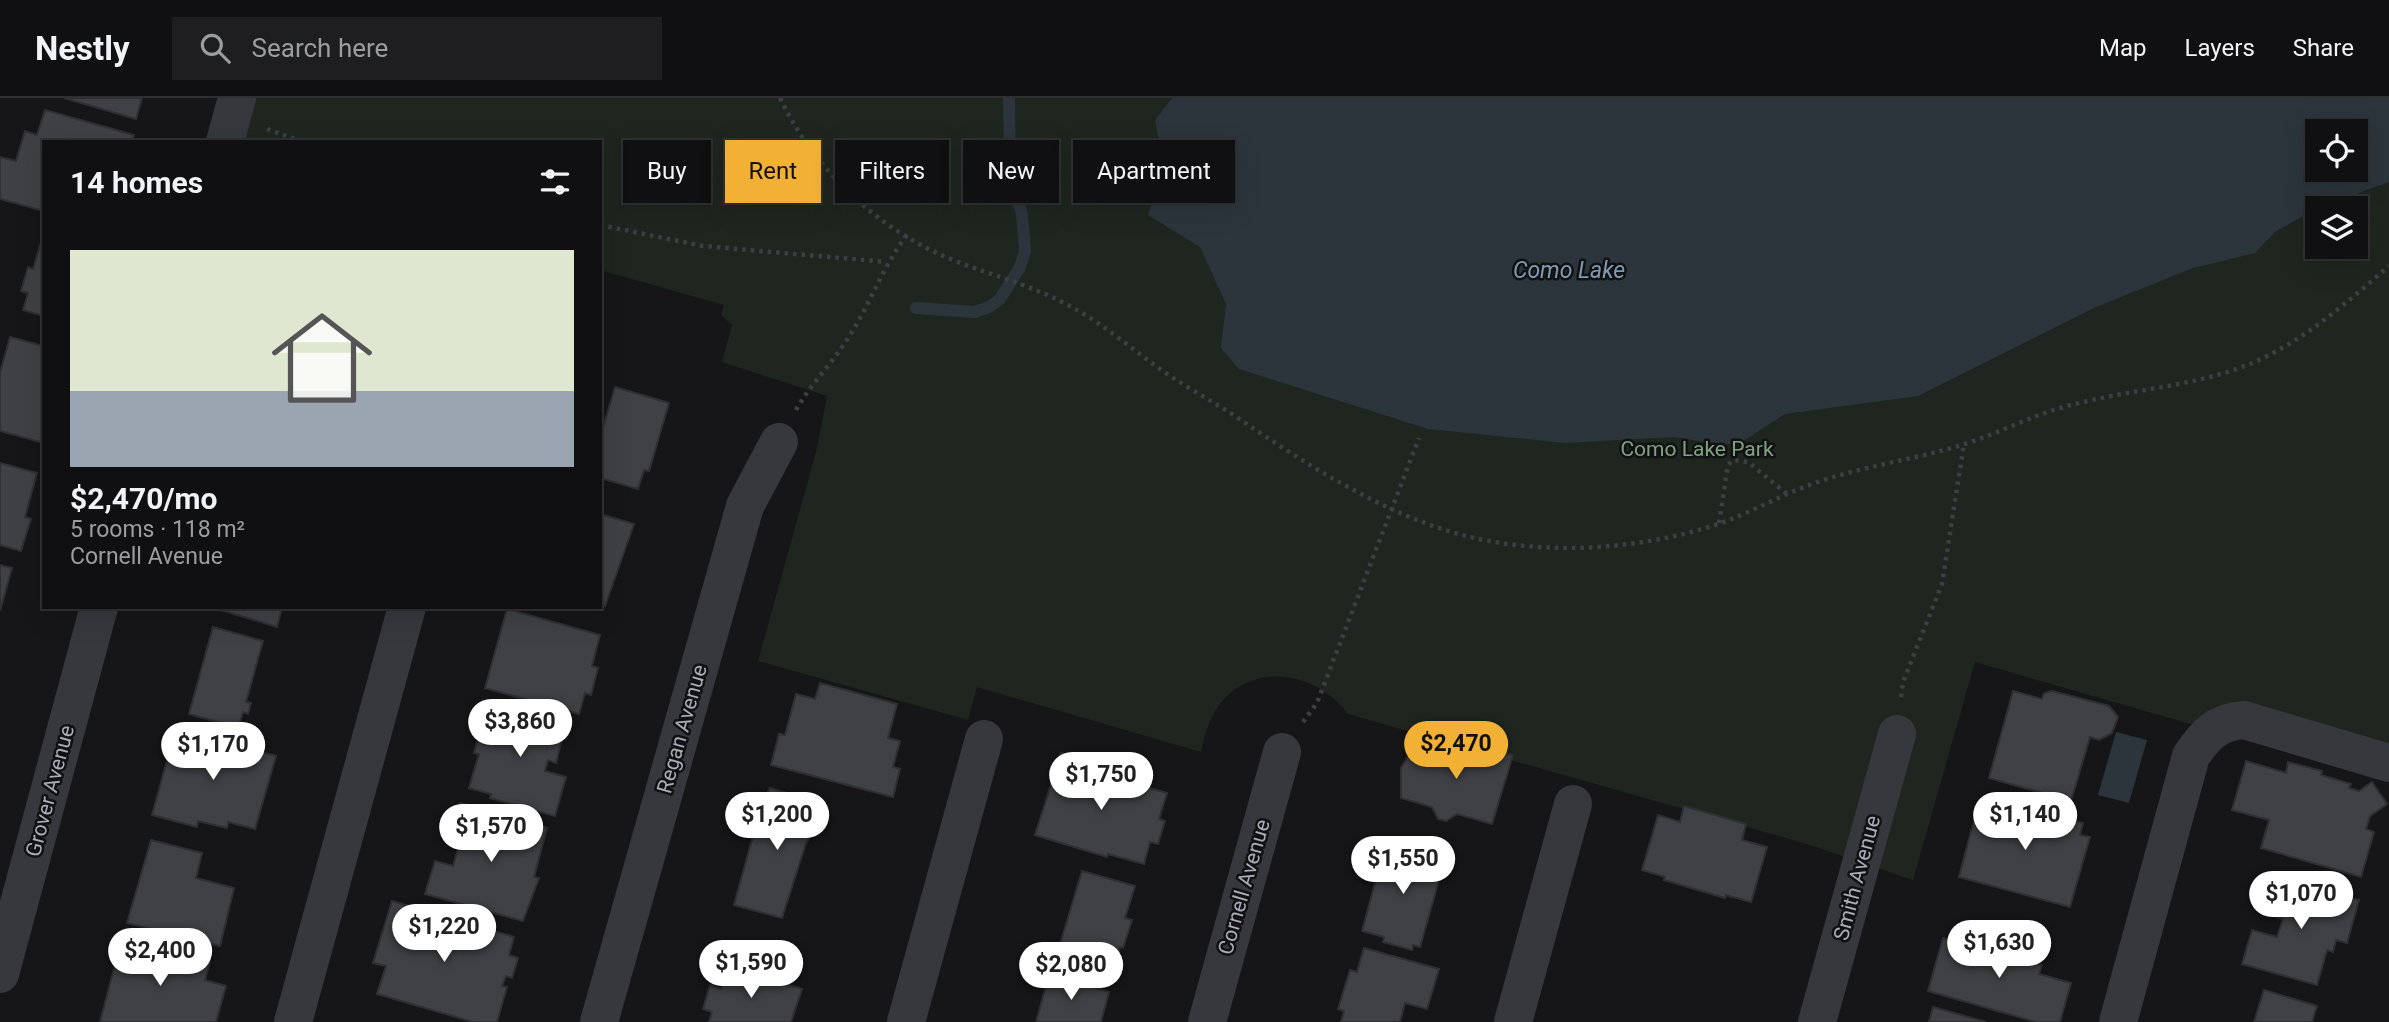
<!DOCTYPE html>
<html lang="en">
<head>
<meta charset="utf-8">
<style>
  body { margin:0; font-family:Roboto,sans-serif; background:#1e1e20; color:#f1f3f6; height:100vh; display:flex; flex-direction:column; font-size:26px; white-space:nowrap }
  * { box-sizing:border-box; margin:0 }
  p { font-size:23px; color:#9c9d9f }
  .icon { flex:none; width:38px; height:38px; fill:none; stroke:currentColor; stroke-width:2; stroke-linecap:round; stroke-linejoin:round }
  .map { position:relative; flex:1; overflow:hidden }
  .sheet { position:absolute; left:42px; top:42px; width:560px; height:469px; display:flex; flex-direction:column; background:#101012; border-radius:0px; box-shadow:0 7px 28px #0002,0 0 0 2px #303032 }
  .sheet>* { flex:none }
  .hud { position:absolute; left:623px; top:42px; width:665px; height:63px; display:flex; gap:14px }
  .fabs { position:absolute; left:2305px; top:21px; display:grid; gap:14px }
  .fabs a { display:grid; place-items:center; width:63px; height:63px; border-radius:0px; background:#101012; box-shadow:0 7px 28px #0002,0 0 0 2px #303032; font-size:35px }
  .price { position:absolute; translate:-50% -60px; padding:0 16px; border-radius:24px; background:#fff; color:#222; font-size:23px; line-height:46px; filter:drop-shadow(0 2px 4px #0008) }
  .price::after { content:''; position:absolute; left:50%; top:42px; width:21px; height:16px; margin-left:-10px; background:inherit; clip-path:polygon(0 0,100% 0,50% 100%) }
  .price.selected { background:#f2b134; color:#111 }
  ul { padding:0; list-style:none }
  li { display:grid; align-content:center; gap:14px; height:371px; padding:0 28px }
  li span { display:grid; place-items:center; height:217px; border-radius:0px; color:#555 }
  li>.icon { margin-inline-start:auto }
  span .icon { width:126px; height:126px; fill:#fffc; stroke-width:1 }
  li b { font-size:30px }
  h2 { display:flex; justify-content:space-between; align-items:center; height:84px; padding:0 28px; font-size:30px }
  .pill { padding:0 24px; border-radius:0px; background:#101012; box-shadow:0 7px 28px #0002,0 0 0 2px #303032; font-size:24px; line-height:63px }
  .pill.selected { background:#f2b134; color:#111 }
  header { display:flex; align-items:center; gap:42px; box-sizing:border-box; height:98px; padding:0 35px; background:#101012; border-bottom:2px solid #303032 }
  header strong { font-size:33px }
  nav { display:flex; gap:38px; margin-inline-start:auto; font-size:24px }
  .search { width:490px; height:63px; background:#1e1e20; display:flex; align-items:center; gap:18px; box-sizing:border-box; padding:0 24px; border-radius:0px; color:#9c9d9f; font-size:26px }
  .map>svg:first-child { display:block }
  .green { fill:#1e261f; fill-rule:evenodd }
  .water { fill:#2c353c; fill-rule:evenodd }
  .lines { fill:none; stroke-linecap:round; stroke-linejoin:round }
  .stream { stroke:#2c353c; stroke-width:12 }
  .building { fill:#404145; stroke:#303034; stroke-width:2 }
  .path { stroke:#3d3f44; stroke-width:4.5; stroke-dasharray:3.5 5; stroke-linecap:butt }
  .minor { stroke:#37383d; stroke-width:38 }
  .labels { text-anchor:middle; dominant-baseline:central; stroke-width:5; stroke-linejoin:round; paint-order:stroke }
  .park-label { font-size:21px; fill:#7fa381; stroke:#111113 }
  .street-label { font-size:21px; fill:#a8adb8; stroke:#111113 }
  .water-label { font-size:23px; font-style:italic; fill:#7f9bb3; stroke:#111113 }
</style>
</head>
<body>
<header>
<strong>Nestly</strong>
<div class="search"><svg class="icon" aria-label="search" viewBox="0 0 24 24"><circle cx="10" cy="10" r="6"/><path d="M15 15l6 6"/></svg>Search here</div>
<nav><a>Map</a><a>Layers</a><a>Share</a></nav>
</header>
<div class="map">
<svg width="2389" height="924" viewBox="0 0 2389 924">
  <rect width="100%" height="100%" fill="#161618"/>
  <path class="green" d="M247 0H2389V683L1975 564 1913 782 1807 746 1348 616C1321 579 1262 562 1225 600 1211 615 1205 634 1201 654L977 589 968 622 758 563 816 354 827 298 722 264 732 227 721 217 724 207 600 172V44H235ZM2317 33H2356V72H2317ZM2317 110H2356V149H2317Z"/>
  <g class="water">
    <path d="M1172 0H2389V84L2317 110 2275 134 2255 155 2193 170 2096 209 1918 298 1785 316 1743 343 1723 347 1674 339 1565 345 1428 331 1239 271 1221 250 1226 206 1200 149 1148 117 1164 68 1155 22ZM2317 33H2356V72H2317Z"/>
    <path d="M2116 634 2147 642 2129 705 2098 697Z"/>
  </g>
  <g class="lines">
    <path class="stream" d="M916 210 975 214 989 209 1000 201 1020 169 1025 153 1022 116 1010 77 1009 0"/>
  </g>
  <g class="building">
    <path d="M64 0H142L136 21Z"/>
    <path d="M45 12 134 37 132 44H44V113L0 101V59L16 63 25 33 37 37Z"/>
    <path d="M42 141 44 142V218L23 212 28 195 21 193 28 169 33 171Z"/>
    <path d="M10 239 44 248V345L0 333V275Z"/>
    <path d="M615 289 669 305 649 373 644 372 638 391 600 380V340Z"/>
    <path d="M0 365 37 375 25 419 31 421 21 453 0 447Z"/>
    <path d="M600 416 634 426 605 508 600 507Z"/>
    <path d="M0 467 12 470 0 513Z"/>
    <path d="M211 509H282L277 529Z"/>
    <path d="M507 511 600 537 592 568 598 570 591 597 585 595 579 616 485 590Z"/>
    <path d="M213 529 263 543 246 604 251 605 248 616 243 614 238 630 189 616Z"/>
    <path d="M820 585 897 606 888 640 900 643 893 669 900 671 893 699 771 667 779 636 785 637 796 596 815 601Z"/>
    <path d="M2013 593 2042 601 2044 595 2052 593 2109 608 2118 619 2112 635 2099 642 2090 639 2071 703 1989 680Z"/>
    <path d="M501 604 562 621 556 640 562 642 556 665 548 662 545 673 566 679 555 718 490 700 491 696 469 690 479 656 474 655 481 630 485 631 489 618 496 621Z"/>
    <path d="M176 630 276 658 255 731 228 724 227 730 198 723 197 729 152 717Z"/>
    <path d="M1417 643 1471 659 1475 646 1513 657 1492 726 1457 716 1446 723 1438 721 1432 709 1401 700V670Z"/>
    <path d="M1061 655 1085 662 1083 671 1115 681 1116 676 1131 680 1129 684 1167 695 1159 721 1165 723 1158 746 1150 744 1144 766 1108 756 1107 759 1035 737Z"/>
    <path d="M2246 663 2286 675 2288 664 2322 673 2321 677 2351 686 2349 690 2359 693 2372 684 2387 706 2370 718 2366 731 2374 734 2361 779 2261 750 2269 722 2232 712Z"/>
    <path d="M770 690 820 705 822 721 806 745 782 820 734 807 762 705Z"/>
    <path d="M1979 703 2005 710 2006 705 2083 725 2080 737 2090 739 2070 809 1959 779Z"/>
    <path d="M460 705 547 730 534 779 539 780 523 823 425 796 435 763 453 768 461 740 452 738Z"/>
    <path d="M1684 708 1746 726 1742 742 1767 749 1751 804 1726 797 1725 800 1664 782 1665 779 1642 772 1658 717 1680 724Z"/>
    <path d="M151 742 202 755 196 780 234 790 220 848 127 825Z"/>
    <path d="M1386 745 1445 761 1420 849 1413 847 1412 852 1383 844 1384 839 1362 833Z"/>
    <path d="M1082 773 1135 788 1125 820 1132 822 1123 850 1120 849 1112 877 1056 860Z"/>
    <path d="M2277 779 2359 802 2347 845 2336 842 2333 854 2327 852 2317 887 2242 866 2252 832 2277 839 2283 821 2267 816Z"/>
    <path d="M392 803 514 839 509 857 518 860 512 880 506 878 502 888 507 889 497 924H473L377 896 386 868 373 865Z"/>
    <path d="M1994 833 2023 841 2017 860 2042 867 2039 876 2071 885 2060 924H2036L1928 893 1943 840 1988 853Z"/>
    <path d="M122 840 210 864 205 882 226 888 216 924H100Z"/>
    <path d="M1364 850 1439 871 1427 911 1405 905 1400 924H1341L1344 913 1338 911 1350 872 1357 874Z"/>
    <path d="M728 869 802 891 791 924H709L712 914 703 911 710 887 721 891Z"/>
    <path d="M1049 877 1109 894 1101 924H1036Z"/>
    <path d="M2264 892 2317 908 2312 924H2254Z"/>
    <path d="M1933 909 1986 924H1929Z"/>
  </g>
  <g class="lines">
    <g class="path">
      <path d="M780 0C814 71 875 129 948 160 987 176 1028 186 1066 206 1099 223 1127 247 1156 268 1183 288 1213 303 1241 322 1307 367 1387 418 1466 438 1546 458 1640 452 1718 426 1753 414 1784 395 1818 384 1867 367 1919 361 1968 345 2003 333 2035 316 2071 307 2138 289 2210 289 2273 255 2315 233 2353 199 2389 168"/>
      <path d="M267 31 303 44"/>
      <path d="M600 127 703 148 886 164"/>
      <path d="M796 312C811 285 834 264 850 237 871 204 883 168 907 137"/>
      <path d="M1719 425 1728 367 1733 362 1748 364 1787 396"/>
      <path d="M1901 599 1903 584 1942 486 1964 346"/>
      <path d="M1303 624 1317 605 1419 340"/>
    </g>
    <g class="minor">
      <path d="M225 44 237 0"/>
      <path d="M0 876 99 509"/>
      <path d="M293 924 407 509"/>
      <path d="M599 924 745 408 779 344"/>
      <path d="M906 924 984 641"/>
      <path d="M1207 924 1282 654"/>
      <path d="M1513 924 1573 706"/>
      <path d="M1817 924 1897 636"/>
      <path d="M2118 924 2191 658C2206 636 2217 624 2244 622L2389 665"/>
    </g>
  </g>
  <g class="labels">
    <g class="park-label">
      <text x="1697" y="351">Como Lake Park</text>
    </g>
    <g class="street-label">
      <text transform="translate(682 631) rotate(-74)">Regan Avenue</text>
      <text transform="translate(50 693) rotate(-75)">Grover Avenue</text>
      <text transform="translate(1857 780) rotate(-75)">Smith Avenue</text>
      <text transform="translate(1244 789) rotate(-74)">Cornell Avenue</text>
    </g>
    <g class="water-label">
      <text x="1569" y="172">Como Lake</text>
    </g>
  </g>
</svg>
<div class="fabs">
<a><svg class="icon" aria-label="locate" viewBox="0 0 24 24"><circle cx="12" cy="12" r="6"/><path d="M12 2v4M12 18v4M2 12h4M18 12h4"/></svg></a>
<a><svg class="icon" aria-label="layers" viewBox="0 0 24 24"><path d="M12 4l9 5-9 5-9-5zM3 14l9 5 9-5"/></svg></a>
</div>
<b class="price" style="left:520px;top:661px">$3,860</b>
<b class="price selected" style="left:1456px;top:683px">$2,470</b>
<b class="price" style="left:213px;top:684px">$1,170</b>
<b class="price" style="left:1101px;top:714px">$1,750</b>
<b class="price" style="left:777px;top:754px">$1,200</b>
<b class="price" style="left:2025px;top:754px">$1,140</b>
<b class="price" style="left:491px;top:766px">$1,570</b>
<b class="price" style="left:1403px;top:798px">$1,550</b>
<b class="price" style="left:2301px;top:833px">$1,070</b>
<b class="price" style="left:444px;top:866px">$1,220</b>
<b class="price" style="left:1999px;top:882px">$1,630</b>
<b class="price" style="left:160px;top:890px">$2,400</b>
<b class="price" style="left:751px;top:902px">$1,590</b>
<b class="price" style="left:1071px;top:904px">$2,080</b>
<div class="hud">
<a class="pill">Buy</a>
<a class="pill selected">Rent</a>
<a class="pill">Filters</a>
<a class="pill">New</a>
<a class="pill">Apartment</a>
</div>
<section class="sheet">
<h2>14 homes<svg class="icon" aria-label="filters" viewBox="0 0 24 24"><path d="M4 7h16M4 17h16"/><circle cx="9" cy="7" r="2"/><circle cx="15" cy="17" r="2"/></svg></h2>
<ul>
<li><span style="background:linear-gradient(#dfe7d0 65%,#9aa5b1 0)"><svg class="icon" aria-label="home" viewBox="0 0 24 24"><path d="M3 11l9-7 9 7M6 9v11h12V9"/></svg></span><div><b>$2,470/mo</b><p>5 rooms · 118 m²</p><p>Cornell Avenue</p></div></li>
</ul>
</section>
</div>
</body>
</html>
